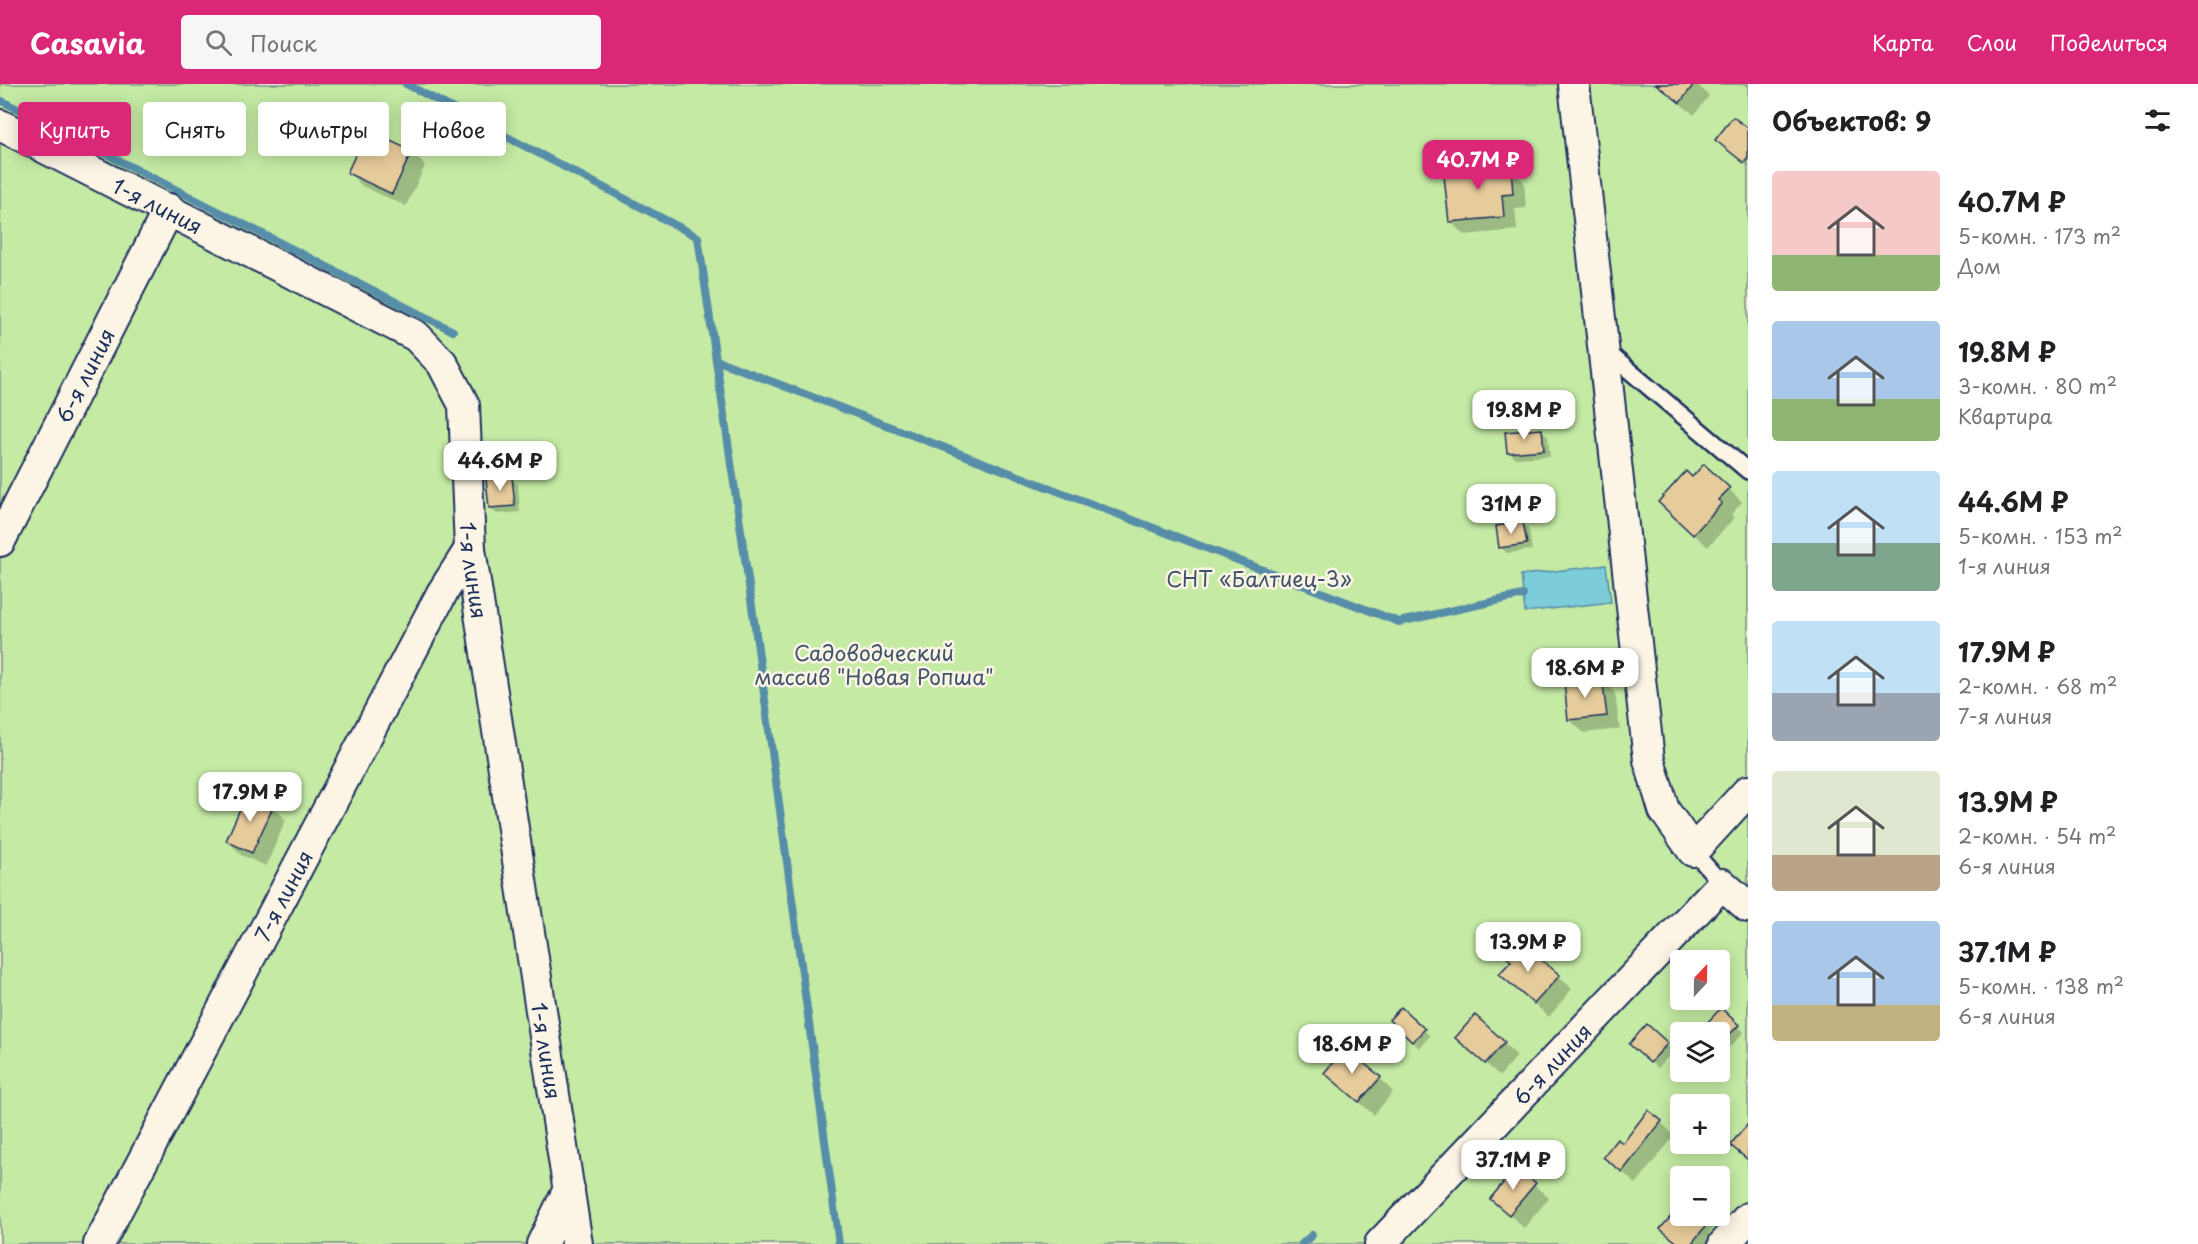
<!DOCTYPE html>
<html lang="ru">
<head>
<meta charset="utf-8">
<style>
  body { margin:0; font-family:"Playpen Sans",sans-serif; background:#f6f6f6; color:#202124; height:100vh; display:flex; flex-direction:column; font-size:22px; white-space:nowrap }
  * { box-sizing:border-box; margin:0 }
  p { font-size:20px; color:#757577 }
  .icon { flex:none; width:33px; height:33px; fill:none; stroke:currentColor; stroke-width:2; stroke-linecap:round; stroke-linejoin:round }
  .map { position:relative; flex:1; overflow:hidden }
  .side { display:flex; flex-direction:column; background:#fff; width:450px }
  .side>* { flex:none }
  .guide { position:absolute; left:18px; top:18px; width:570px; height:54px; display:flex; gap:12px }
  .needle { width:39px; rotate:22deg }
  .controls { position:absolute; left:1670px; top:866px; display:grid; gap:12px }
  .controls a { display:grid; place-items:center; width:60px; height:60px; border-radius:6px; background:#fff; box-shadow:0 3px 15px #0003; font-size:30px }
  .price { position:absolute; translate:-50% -51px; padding:0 14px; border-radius:12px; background:#fff; color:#222; font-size:20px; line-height:39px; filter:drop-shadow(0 2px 3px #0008) }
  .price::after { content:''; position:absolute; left:50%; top:36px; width:18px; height:14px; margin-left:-9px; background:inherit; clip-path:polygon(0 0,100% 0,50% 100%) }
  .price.current { background:#db2777; color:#fff }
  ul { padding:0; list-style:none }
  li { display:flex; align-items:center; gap:18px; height:150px; padding:0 24px }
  li span { display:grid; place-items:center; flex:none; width:168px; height:120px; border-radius:6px; color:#555 }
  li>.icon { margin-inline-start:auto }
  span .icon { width:72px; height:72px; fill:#fffc; stroke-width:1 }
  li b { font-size:26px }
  h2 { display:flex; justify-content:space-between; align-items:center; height:72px; padding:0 24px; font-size:26px }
  .chip { padding:0 21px; border-radius:6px; background:#fff; box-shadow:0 3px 15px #0003; font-size:21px; line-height:54px }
  .chip.current { background:#db2777; color:#fff }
  header { display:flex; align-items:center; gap:36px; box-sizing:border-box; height:84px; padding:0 30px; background:#db2777; color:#fff }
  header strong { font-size:28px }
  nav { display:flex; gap:33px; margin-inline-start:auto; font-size:21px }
  .search { width:420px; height:54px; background:#f6f6f6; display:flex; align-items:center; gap:15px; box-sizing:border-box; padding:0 21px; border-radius:6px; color:#757577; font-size:22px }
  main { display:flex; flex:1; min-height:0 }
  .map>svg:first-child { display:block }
  .green { fill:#c4eaa4; stroke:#708c81; stroke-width:1.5; fill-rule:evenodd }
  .water { fill:#7dccda; stroke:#568da8; stroke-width:1.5 }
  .shadow { fill:#0003 }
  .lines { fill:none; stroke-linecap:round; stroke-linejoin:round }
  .stream { stroke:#568da8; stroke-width:8 }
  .building { fill:#e6cb9b; stroke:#1b2f5e; stroke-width:1.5 }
  .service-casing { stroke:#1b2f5e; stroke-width:20 }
  .minor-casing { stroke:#1b2f5e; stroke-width:34 }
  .service { stroke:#fcf5e5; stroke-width:15 }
  .minor { stroke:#fcf5e5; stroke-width:30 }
  .labels { text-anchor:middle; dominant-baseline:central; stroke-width:5; stroke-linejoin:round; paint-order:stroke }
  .street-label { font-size:21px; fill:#1b2f5e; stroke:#fcf5e5 }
  .park-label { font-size:21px; fill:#3d546c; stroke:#fcf5e5 }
</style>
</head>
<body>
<header>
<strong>Casavia</strong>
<div class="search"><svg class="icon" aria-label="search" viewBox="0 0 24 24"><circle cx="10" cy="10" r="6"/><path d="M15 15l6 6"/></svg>Поиск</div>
<nav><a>Карта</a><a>Слои</a><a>Поделиться</a></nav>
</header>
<main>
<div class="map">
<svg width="1748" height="1160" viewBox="0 0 1748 1160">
  <rect width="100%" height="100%" fill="#f8edd6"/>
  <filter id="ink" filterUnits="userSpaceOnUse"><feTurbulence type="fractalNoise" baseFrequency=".0167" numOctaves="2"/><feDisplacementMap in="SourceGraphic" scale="12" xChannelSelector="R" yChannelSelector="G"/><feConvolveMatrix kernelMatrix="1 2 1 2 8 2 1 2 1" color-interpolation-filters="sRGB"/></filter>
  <g filter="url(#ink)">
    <path class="green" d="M0 0H1748V1160H0ZM1680 876H1719V915H1680ZM1680 948H1719V987H1680ZM1680 1020H1719V1059H1680ZM1680 1092H1719V1131H1680Z"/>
    <path class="water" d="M1606 481 1611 518 1525 528 1521 491Z"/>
    <g class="shadow">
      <path d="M1657 0H1697L1709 12 1694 31Z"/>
      <path d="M1748 46V83L1717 56Z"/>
      <path d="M368 48 412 68 425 82 406 122 362 102 349 89Z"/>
      <path d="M1510 84 1524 98 1526 124 1515 125 1517 146 1464 151 1450 137Z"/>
      <path d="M1542 346 1548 353 1550 372 1515 374 1509 368Z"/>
      <path d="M511 394 518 401 520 428 497 430 490 424Z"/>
      <path d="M1692 395 1729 405 1742 418 1731 431 1734 434 1708 463 1673 432Z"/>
      <path d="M1523 439 1529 446 1532 466 1507 469 1500 463Z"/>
      <path d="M1602 595 1615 609 1620 645 1584 649 1570 636Z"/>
      <path d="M273 722 286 736 266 782 241 771 228 757Z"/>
      <path d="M1559 892 1572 905 1549 933 1515 903Z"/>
      <path d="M1401 925 1430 952 1419 964 1391 936Z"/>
      <path d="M1721 926 1744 948 1730 963 1719 953V948H1714Z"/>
      <path d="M1647 942 1674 967 1657 984 1631 960Z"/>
      <path d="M1504 959 1517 972 1500 992 1471 967Z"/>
      <path d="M1326 989 1380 994 1393 1008 1374 1031Z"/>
      <path d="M1661 1038 1674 1052 1636 1100 1605 1073Z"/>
      <path d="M1517 1085 1549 1114 1524 1144 1492 1114Z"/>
      <path d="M1680 1124V1131H1711L1718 1138 1709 1149 1718 1157 1716 1160H1678L1662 1145Z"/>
    </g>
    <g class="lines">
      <g class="stream">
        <path d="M406 0 698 153 755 543 839 1160"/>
        <path d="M0 16 453 247"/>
        <path d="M716 276 1399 538 1523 511"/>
        <path d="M1302 1160 1312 1151"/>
      </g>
    </g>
    <g class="building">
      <path d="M1656 0H1694L1680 19Z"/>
      <path d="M1733 33 1748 44V74L1744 79 1715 56Z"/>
      <path d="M367 46 412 67 392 110 347 89Z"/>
      <path d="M1493 77 1511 83 1513 110 1502 111 1504 133 1449 138 1444 92 1455 83Z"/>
      <path d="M1542 345 1544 366 1507 369 1505 348Z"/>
      <path d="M1704 380 1730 404 1718 416 1722 419 1693 451 1658 418 1686 387 1692 393Z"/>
      <path d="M512 393 515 422 489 424 486 395Z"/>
      <path d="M1523 438 1527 460 1499 464 1496 442Z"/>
      <path d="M1602 593 1607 632 1568 636 1564 598Z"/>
      <path d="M247 709 274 721 252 769 226 757Z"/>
      <path d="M1518 857 1560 891 1534 920 1499 890 1511 877 1505 872Z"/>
      <path d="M1401 923 1425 945 1412 958 1389 936Z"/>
      <path d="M1721 924 1739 941 1722 958 1719 955V948H1712L1705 941Z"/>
      <path d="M1475 931 1505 958 1485 980 1455 954Z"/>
      <path d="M1647 940 1668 959 1650 979 1629 960Z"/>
      <path d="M1345 964 1381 993 1359 1018 1324 989Z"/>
      <path d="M1648 1026 1662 1037 1622 1088 1603 1073 1617 1055 1623 1059Z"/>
      <path d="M1748 1040V1076L1730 1061Z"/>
      <path d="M1516 1083 1536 1099 1509 1131 1490 1115Z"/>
      <path d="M1680 1122V1131H1699L1696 1135 1705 1143 1691 1160H1679L1660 1145Z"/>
    </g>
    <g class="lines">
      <g class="service-casing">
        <g id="service">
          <path d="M1606 267 1748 387"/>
          <path d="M1693 767 1722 800"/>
        </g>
      </g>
      <g class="minor-casing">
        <g id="minor">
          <path d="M1574 0 1649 676 1664 726 1693 767 1748 707"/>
          <path id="s1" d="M0 41 416 252 442 279 464 321 470 465 577 1160"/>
          <path id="s2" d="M0 457 169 125"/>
          <path id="s3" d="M99 1160 442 509 470 465"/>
          <path d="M542 1160 569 1105"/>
          <path id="s4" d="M1380 1160 1722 800 1748 823"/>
          <path d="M1724 1160 1748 1134"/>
        </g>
      </g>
      <use href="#service" class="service"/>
      <use href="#minor" class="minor"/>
    </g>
  </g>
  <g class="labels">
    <g class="street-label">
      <text stroke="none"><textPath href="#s1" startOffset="177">1-я линия</textPath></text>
      <text stroke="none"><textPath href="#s2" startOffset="186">6-я линия</textPath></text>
      <text stroke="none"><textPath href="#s1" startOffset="717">1-я линия</textPath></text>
      <text stroke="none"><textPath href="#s3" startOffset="394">7-я линия</textPath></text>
      <text stroke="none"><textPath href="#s1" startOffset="1203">1-я линия</textPath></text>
      <text stroke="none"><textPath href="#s4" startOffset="249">6-я линия</textPath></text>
    </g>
    <g class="park-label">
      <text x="1259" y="494">СНТ «Балтиец-3»</text>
      <text x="874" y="568">Садоводческий<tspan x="874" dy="24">массив "Новая Ропша"</tspan></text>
    </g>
  </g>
</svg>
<div class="controls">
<a><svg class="needle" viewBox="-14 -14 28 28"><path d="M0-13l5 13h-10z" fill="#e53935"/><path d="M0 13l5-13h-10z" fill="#757577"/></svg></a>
<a><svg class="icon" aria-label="layers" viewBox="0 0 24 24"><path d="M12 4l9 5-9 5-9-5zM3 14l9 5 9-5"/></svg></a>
<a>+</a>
<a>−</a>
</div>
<b class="price current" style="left:1478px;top:107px">40.7M ₽</b>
<b class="price" style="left:1524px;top:357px">19.8M ₽</b>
<b class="price" style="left:500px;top:408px">44.6M ₽</b>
<b class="price" style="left:1511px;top:451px">31M ₽</b>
<b class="price" style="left:1585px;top:615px">18.6M ₽</b>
<b class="price" style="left:250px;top:739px">17.9M ₽</b>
<b class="price" style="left:1528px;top:889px">13.9M ₽</b>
<b class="price" style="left:1352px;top:991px">18.6M ₽</b>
<b class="price" style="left:1513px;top:1107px">37.1M ₽</b>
<div class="guide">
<a class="chip current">Купить</a>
<a class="chip">Снять</a>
<a class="chip">Фильтры</a>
<a class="chip">Новое</a>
</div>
</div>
<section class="side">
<h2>Объектов: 9<svg class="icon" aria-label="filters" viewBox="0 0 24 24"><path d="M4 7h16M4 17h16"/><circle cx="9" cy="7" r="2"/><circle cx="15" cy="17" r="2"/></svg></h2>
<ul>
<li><span style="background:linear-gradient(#f6c9c9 70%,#8fb573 0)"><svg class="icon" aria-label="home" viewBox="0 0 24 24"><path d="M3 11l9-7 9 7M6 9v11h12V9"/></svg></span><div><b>40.7M ₽</b><p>5-комн. · 173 m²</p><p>Дом</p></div></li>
<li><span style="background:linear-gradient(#a9c7e8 65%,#8fb573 0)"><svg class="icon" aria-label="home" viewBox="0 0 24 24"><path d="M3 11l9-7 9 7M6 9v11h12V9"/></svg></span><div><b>19.8M ₽</b><p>3-комн. · 80 m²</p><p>Квартира</p></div></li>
<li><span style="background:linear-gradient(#bfe0f5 60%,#7fa58c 0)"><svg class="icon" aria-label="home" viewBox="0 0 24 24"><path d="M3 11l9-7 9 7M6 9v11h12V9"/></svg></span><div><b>44.6M ₽</b><p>5-комн. · 153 m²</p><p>1-я линия</p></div></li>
<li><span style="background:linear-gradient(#bfe0f5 60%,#9aa5b1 0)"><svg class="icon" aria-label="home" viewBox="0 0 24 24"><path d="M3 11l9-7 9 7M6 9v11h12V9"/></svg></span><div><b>17.9M ₽</b><p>2-комн. · 68 m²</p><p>7-я линия</p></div></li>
<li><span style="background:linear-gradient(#dfe7d0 70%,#b9a48a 0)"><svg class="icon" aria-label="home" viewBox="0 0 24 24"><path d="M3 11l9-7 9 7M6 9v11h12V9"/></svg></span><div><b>13.9M ₽</b><p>2-комн. · 54 m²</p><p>6-я линия</p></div></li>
<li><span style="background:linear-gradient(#a9c7e8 70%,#c2b280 0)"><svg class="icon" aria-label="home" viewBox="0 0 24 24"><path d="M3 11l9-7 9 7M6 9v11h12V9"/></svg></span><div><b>37.1M ₽</b><p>5-комн. · 138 m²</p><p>6-я линия</p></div></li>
</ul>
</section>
</main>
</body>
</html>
